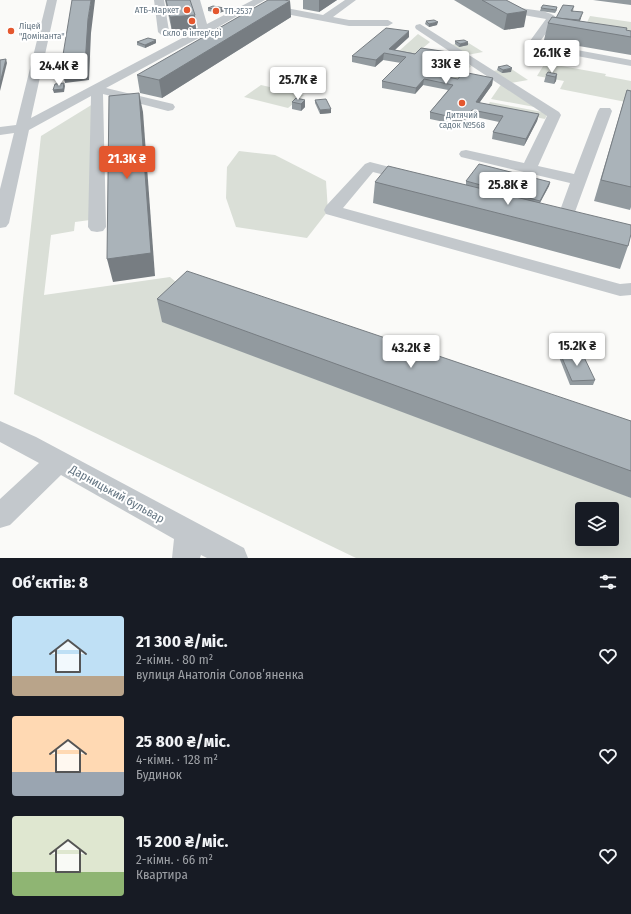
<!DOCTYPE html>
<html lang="uk">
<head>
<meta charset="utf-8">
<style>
  body { margin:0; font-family:"Fira Sans Condensed",sans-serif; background:#20242c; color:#f1f3f6; height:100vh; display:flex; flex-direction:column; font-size:15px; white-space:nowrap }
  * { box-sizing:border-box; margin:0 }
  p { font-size:13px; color:#9ea1a6 }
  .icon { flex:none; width:22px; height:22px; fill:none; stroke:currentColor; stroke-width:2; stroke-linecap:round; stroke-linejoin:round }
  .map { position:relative; height:558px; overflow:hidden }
  .drawer { display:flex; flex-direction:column; background:#171b24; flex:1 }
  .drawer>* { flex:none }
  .controls { position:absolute; left:575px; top:502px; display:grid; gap:8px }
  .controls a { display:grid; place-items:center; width:44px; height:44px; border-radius:4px; background:#171b24; box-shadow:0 4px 16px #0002; font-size:20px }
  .price { position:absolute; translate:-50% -34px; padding:0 9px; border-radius:4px; background:#fff; color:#222; font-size:13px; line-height:26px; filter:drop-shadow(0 1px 2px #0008) }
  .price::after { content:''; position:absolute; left:50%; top:24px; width:12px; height:9px; margin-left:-6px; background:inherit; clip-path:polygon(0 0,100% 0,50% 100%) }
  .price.active { background:#e4572e; color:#fff }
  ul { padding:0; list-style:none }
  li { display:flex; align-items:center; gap:12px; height:100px; padding:0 12px }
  li span { display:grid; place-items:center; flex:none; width:112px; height:80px; border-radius:4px; color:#555 }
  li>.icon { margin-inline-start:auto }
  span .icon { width:48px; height:48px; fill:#fffc; stroke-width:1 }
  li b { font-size:17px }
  h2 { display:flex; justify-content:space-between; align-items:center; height:48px; padding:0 12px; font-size:17px }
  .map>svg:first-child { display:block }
  .green { fill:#dadfd7; fill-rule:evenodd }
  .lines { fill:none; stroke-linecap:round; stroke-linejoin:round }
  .minor { fill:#c3c8cc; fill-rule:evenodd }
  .wall { fill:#929a9f }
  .shaded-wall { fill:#777d82 }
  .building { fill:#aab3b9; stroke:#777d82 }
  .poi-dot { fill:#e4572e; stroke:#fff; stroke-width:1.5 }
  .labels { text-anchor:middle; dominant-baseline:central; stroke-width:4; stroke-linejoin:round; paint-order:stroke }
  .far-poi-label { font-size:9px; fill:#657683; stroke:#fff; text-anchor:start }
  .near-street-label { font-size:12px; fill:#657683; stroke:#fff }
</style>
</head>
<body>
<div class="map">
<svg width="631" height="558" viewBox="0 0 631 558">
  <rect width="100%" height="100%" fill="#fafaf8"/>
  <g class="green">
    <path d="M590 16 631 22V36L584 29Z"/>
    <path d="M418 34 430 42 416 54 399 51Z"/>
    <path d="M467 42 483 52 467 55 451 45Z"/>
    <path d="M458 56 471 66 458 80 439 77Z"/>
    <path d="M545 63 606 74 605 76 631 81V103L560 89 564 81 537 76Z"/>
    <path d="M510 68 528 80 511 83 493 71Z"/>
    <path d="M502 83 540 108 491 99Z"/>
    <path d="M261 85 304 95 288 108 244 97Z"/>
    <path d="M490 102 548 113 545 119 486 107Z"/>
    <path d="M93 104 90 220 75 222 74 231 51 235 44 295 170 277 190 294 631 498V558H356L14 394 23 298 41 136ZM582 509H612V539H582Z"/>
    <path d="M239 151 275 155 326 181 328 211 307 238 236 227 226 198 227 167Z"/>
  </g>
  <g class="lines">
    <g class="minor">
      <path d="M47 0H57L31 118 186 36C176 36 165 40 158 32L154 0H164L169 31 198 28 190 0H200L207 24 253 0H265L208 33 106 88 173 104 175 107 173 110 168 111 103 94 106 227 103 231 97 232 91 231 88 227 91 96 29 130 9 223 6 227 0 228V189L14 133 0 135V127L16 125Z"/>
      <path d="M345 0H356L333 17 349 20H388L393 23 388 26H349L265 10 260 7 265 4 323 15Z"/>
      <path d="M509 7C521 9 549 9 557 18L539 43 631 60V66L528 47 527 45 546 19 506 12 504 10 506 8Z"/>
      <path d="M420 24 559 112 561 115 538 166 574 174 598 111 600 108H610L612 111 572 220 566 221 560 220 558 216 570 183 461 157 459 154 461 151 466 150 524 163 547 116 416 29 415 27 416 25Z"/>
      <path d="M370 162 413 173 416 176 413 179 408 181 373 172 343 208 620 284 631 283V295L620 296 326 214 324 210 326 206 365 164Z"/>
      <path d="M0 421 36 437 244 548 248 558H207L201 555 200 558H172L174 539 61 475 10 525 0 528V499L39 463 0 442Z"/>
    </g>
  </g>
  <g class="wall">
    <path d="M165 0H190L196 29 172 31Z"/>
    <path d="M303 0H337L319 12 303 9Z"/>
    <path d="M454 0H506L524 27 504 30Z"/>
    <path d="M593 0H631V5Z"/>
    <path d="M290 1 291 17 162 98 140 93 137 75Z"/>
    <path d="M574 6 573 11 581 18 580 21 631 31V55L544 40 548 23 556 18Z"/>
    <path d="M208 8 225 11 219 13 208 11Z"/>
    <path d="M541 8 557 10 555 13 540 11Z"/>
    <path d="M426 21 437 25 429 27 425 24Z"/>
    <path d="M409 37 395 50 448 59 434 74 458 79 493 78 492 85 479 103 539 114 537 121 524 146 492 139 493 132 499 122 471 116 463 126 430 119V112L448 90 423 85 415 94 382 88V81L401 63 383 60 375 67 352 62V56Z"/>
    <path d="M455 41 468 45 459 47 455 44Z"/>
    <path d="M137 42 156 43 145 48 137 45Z"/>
    <path d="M498 67 511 72 502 73 497 70Z"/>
    <path d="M557 74 556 81 554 84 544 82 546 75Z"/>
    <path d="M627 90 631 91V207L630 210 594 201Z"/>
    <path d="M305 100V107L301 111 292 109V102Z"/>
    <path d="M315 100 331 113 320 114 315 103Z"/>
    <path d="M466 181 550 182 549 186 540 203 628 246 620 269 373 203 375 182 466 185Z"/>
    <path d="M157 299 631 421V498L162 322Z"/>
    <path d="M560 353 595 380 593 385H570L559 357Z"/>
  </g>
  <g class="shaded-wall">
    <path d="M91 0H95L91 33 89 80 65 83 61 67 88 19Z"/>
    <path d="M319 0H337L319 12Z"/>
    <path d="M290 1 291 17 162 98 159 80Z"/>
    <path d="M224 8 225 11 219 13V10Z"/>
    <path d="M527 11 524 27 504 30 507 14Z"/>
    <path d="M583 12 581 18 577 26 579 20Z"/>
    <path d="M195 15 196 29 172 31 170 17Z"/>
    <path d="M438 22 437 25 429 27V24Z"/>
    <path d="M409 31V37L390 54 389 49Z"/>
    <path d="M156 40V43L145 48V45Z"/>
    <path d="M468 42V45L459 47 460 44Z"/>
    <path d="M448 52V59L428 80 429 74Z"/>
    <path d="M384 53 383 60 375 67 376 60Z"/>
    <path d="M6 59 7 63 0 91V83Z"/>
    <path d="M512 68 511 72 502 73 503 70Z"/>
    <path d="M557 74 556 81 554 84 555 77Z"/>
    <path d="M493 78 492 85 475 109 476 102Z"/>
    <path d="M424 79 423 85 415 94 416 88Z"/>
    <path d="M64 83 65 86 64 92 54 93 53 90Z"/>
    <path d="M139 93 143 112 155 276 113 282 107 259Z"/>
    <path d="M305 100V107L301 111V104Z"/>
    <path d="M331 109V113L320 114V110Z"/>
    <path d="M472 110 471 116 463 126 464 120Z"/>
    <path d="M539 114 537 121 524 146 526 139Z"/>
    <path d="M550 182 549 186 539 204 540 201Z"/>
  </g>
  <g class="building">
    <path d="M72 0H91L88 19 85 65 61 67Z"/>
    <path d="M166 0H190L195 15 170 17Z"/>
    <path d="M268 0H284L290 1 159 80 137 75Z"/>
    <path d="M482 0H506L527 11 507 14Z"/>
    <path d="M543 5 557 7 556 10 541 8Z"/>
    <path d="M563 5 574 6 571 11 583 12 579 20 556 18Z"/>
    <path d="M213 6 224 8 219 10 208 8Z"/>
    <path d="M552 17 627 28 626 30 631 31V37L548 23Z"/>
    <path d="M434 20 438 22 429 24 426 21Z"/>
    <path d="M386 28 409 31 389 49 415 54 421 48 448 52 429 74 458 79 463 72 493 78 476 102 539 114 526 139 493 132 503 116 472 110 464 120 430 112 453 85 424 79 416 88 382 81 406 57 384 53 376 60 352 56Z"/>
    <path d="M148 38 156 40 145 45 137 42Z"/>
    <path d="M464 40 468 42 460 44 455 41Z"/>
    <path d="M6 59 0 83V60Z"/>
    <path d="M507 65 512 68 503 70 498 67Z"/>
    <path d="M548 72 557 74 555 77 546 75Z"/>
    <path d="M64 83 63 89 53 90 55 84Z"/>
    <path d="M627 90 631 91V187L601 180Z"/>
    <path d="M139 93 151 253 107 259 109 96Z"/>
    <path d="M296 98 305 100 301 104 292 102Z"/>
    <path d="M326 99 331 109 320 110 315 100Z"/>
    <path d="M479 164 550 182 540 201 466 181Z"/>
    <path d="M388 166 631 225V234L628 246 375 182Z"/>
    <path d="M187 271 631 421V471L157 299Z"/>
    <path d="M560 353H582L595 380 572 381Z"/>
  </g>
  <g class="poi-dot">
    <circle cx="187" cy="10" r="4"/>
    <circle cx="216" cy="11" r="4"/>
    <circle cx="192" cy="21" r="4"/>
    <circle cx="11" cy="31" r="4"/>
    <circle cx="462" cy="103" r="4"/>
  </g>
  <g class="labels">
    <g class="far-poi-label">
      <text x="179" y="10" text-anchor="end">АТБ-Маркет</text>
      <text x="224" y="11">ТП-2537</text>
      <text x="19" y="26">Ліцей<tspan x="19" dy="10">"Домінанта"</tspan></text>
      <text x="192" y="33" text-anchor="middle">Скло в інтер'єрі</text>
      <text x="462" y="115" text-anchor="middle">Дитячий<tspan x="462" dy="10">садок №568</tspan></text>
    </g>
    <g class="near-street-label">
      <text transform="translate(117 494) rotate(29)">Дарницький бульвар</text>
    </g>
  </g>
</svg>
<div class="controls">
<a><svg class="icon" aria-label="layers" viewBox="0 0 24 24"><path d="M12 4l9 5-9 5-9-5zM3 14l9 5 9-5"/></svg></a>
</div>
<b class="price" style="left:552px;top:74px">26.1K ₴</b>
<b class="price" style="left:446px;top:85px">33K ₴</b>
<b class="price" style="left:59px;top:87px">24.4K ₴</b>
<b class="price" style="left:298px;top:101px">25.7K ₴</b>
<b class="price active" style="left:127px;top:180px">21.3K ₴</b>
<b class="price" style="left:508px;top:206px">25.8K ₴</b>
<b class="price" style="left:577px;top:367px">15.2K ₴</b>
<b class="price" style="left:411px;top:369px">43.2K ₴</b>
</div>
<section class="drawer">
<h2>Об’єктів: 8<svg class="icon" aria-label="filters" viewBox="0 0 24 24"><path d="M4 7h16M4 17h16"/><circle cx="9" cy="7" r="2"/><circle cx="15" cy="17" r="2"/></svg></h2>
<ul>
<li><span style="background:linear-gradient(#bfe0f5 75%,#b9a48a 0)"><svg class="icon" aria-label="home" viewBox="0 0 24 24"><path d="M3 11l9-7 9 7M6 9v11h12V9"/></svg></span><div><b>21 300 ₴/міс.</b><p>2-кімн. · 80 m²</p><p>вулиця Анатолія Соловʼяненка</p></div><svg class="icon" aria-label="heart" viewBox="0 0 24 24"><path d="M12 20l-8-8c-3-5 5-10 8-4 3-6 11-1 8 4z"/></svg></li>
<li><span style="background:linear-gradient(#ffd9b3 70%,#9aa5b1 0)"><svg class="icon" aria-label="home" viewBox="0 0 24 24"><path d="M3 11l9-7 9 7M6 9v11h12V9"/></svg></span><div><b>25 800 ₴/міс.</b><p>4-кімн. · 128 m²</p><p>Будинок</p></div><svg class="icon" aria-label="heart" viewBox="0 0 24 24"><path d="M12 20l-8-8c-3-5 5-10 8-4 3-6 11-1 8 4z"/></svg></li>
<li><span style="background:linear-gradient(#dfe7d0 70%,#8fb573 0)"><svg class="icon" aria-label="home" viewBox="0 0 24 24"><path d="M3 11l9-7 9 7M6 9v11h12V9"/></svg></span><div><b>15 200 ₴/міс.</b><p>2-кімн. · 66 m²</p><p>Квартира</p></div><svg class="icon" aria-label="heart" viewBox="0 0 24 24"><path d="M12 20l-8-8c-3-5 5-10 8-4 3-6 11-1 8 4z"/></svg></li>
</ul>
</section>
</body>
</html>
